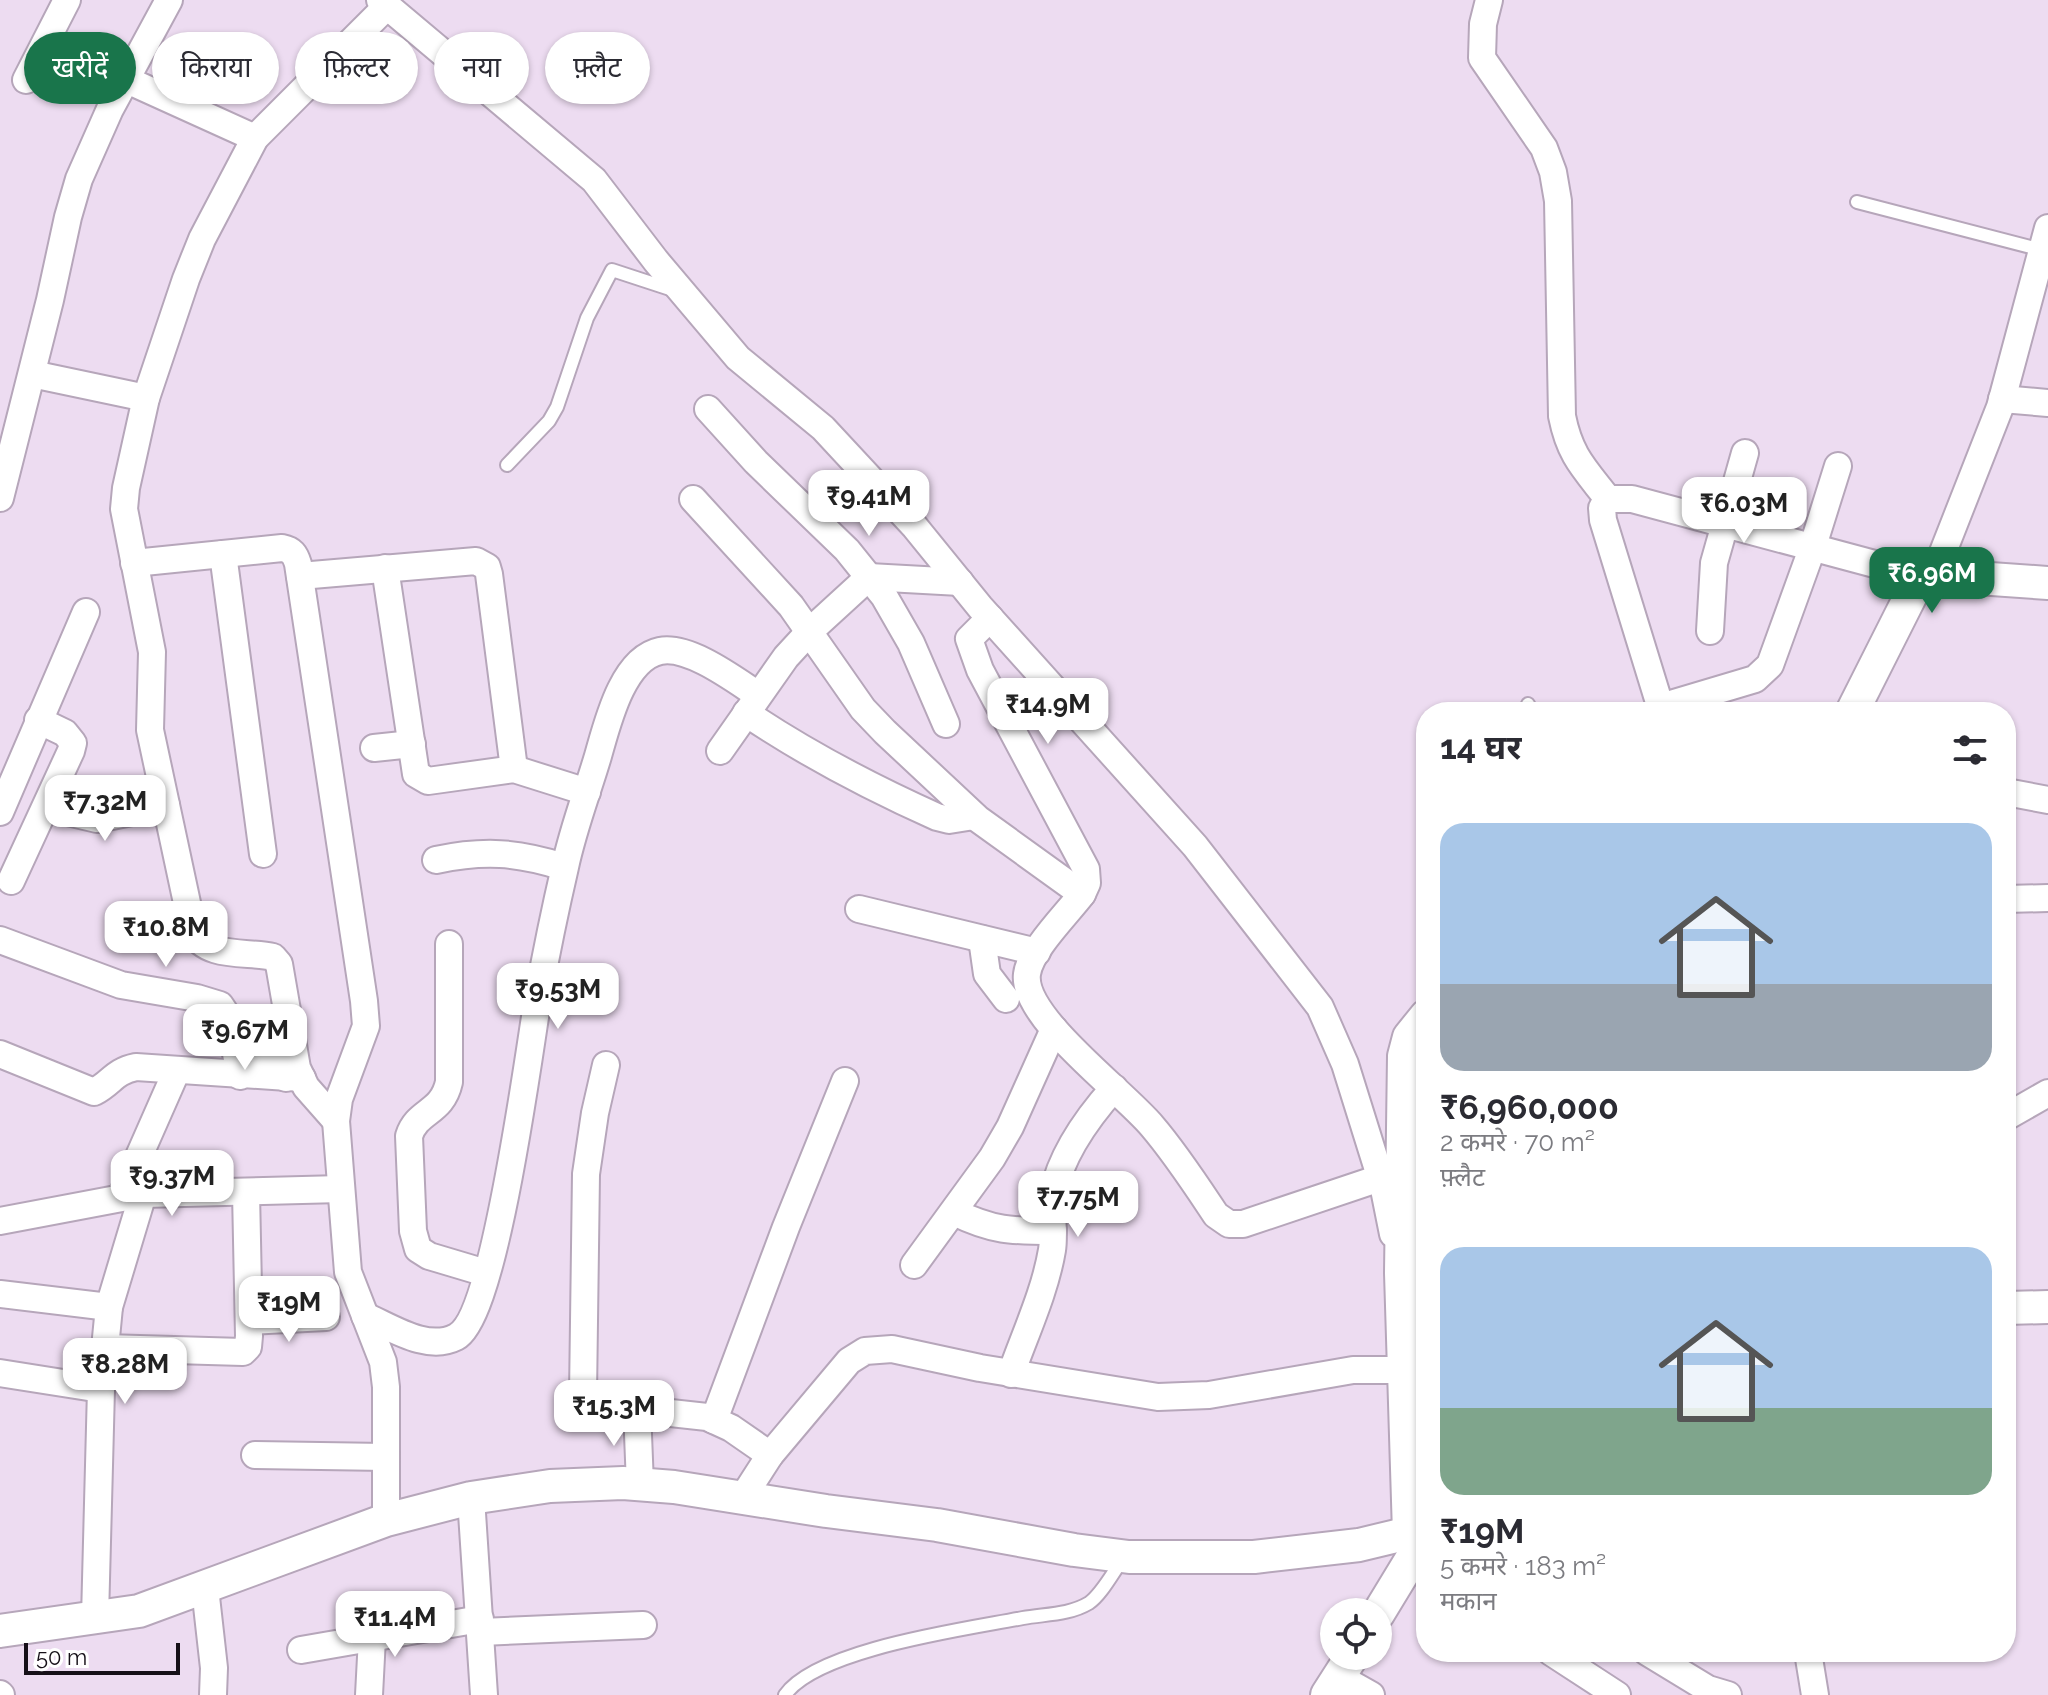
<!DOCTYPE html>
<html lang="hi">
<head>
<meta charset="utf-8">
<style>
  body { margin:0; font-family:Raleway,"Noto Sans Devanagari",sans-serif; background:#f7f7f7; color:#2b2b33; height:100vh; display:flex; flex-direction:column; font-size:30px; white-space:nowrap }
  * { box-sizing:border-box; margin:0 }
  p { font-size:26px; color:#7c7c81 }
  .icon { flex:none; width:44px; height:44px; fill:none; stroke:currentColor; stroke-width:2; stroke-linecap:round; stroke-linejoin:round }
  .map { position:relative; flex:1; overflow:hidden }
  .panel { position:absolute; left:1416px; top:702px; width:600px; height:960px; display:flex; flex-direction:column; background:#fff; border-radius:32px; box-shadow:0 2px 6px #0004 }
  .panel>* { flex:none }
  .top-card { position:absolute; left:24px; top:32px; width:760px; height:72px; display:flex; gap:16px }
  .controls { position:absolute; left:1320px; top:1598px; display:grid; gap:16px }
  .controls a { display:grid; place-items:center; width:72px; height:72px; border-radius:50%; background:#fff; box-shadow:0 2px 6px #0004; font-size:40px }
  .scale { position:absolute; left:24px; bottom:20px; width:156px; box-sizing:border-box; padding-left:8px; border:4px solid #161018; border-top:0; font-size:22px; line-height:28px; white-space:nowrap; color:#161018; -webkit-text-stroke:6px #fff; paint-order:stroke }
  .price { position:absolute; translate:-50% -68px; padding:0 18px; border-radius:16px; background:#fff; color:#222; font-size:26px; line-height:52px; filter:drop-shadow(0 2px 4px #0008) }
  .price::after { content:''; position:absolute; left:50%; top:48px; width:24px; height:18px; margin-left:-12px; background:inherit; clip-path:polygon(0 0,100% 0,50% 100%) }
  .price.active { background:#19754b; color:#fff }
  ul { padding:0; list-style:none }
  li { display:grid; align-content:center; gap:16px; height:424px; padding:0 24px }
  li span { display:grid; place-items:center; height:248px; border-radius:24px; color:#555 }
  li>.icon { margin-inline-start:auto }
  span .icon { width:144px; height:144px; fill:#fffc; stroke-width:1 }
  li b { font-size:34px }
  h2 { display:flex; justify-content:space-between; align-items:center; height:96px; padding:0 24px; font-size:34px }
  .chip { padding:0 28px; border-radius:36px; background:#fff; box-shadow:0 2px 6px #0004; font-size:28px; line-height:72px }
  .chip.active { background:#19754b; color:#fff }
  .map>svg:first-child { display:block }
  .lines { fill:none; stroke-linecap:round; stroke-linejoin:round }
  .service-casing { stroke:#b6a6ba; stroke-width:16 }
  .minor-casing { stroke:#b6a6ba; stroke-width:30 }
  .tertiary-casing { stroke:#b6a6ba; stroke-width:36 }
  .service { stroke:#fff; stroke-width:12 }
  .minor { stroke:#fff; stroke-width:26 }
  .tertiary { stroke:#fff; stroke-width:32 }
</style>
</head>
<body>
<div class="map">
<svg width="2048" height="1695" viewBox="0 0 2048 1695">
  <rect width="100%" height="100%" fill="#eddcf1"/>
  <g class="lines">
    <g class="service-casing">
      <g id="service">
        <path d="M1857 202 2042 250"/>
        <path d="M507 465 549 421 557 407 587 318 612 270 673 290"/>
        <path d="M1528 704 1532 712"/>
        <path d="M785 1695C817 1649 967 1629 1023 1618 1045 1614 1069 1615 1089 1603 1102 1594 1113 1572 1123 1559"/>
      </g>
    </g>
    <g class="minor-casing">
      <g id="minor">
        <path d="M380 0 594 180 656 261 738 358 823 428 915 527 980 607 1195 846 1320 1007 1345 1064 1384 1189 1393 1234"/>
        <path d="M1489 0 1483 24 1482 58 1544 148 1553 172 1558 201 1562 416C1570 456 1584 468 1608 499"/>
        <path d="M26 80 67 0"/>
        <path d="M127 80 255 138"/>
        <path d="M32 374 146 398"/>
        <path d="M2002 399 2048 403"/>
        <path d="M708 409 756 462 847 550 884 596 911 643 946 724"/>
        <path d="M0 498 50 300 68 217 79 179 110 109 169 0"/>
        <path d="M693 499 791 606 863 709 885 732 978 819 1082 894"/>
        <path d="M223 554 263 854"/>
        <path d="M134 563 282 548C292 550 295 554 298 564L364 1001 366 1026 339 1099 336 1121 348 1272 383 1362 386 1387V1520"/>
        <path d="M385 568 416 774 428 781 514 769 587 792"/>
        <path d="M1934 575 2000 407 2048 228"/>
        <path d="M300 576 476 561 487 567 489 574 514 769"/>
        <path d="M990 618 969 639 980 670 1086 869 1087 883 1082 894C1067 914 1030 950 1027 974 1021 1017 1124 1092 1152 1126 1176 1154 1196 1185 1216 1215L1229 1224H1243L1380 1178"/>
        <path d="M1710 631 1714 563 1745 453"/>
        <path d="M1661 707 1755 679 1770 665 1812 549 1838 466"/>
        <path d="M1662 712 1603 520 1602 508 1608 499H1632L1923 577"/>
        <path d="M746 713C807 754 870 787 937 817L949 820 974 816"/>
        <path d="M374 748 412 744"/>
        <path d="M720 751 786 657 810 631 869 577 960 582"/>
        <path d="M2006 792 2048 800"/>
        <path d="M46 807 97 819 166 805"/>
        <path d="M0 812 86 612"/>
        <path d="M436 860C484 850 517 852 564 867"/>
        <path d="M11 881 71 751 73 743 65 733 38 720"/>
        <path d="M2006 899 2048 898"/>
        <path d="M859 909 1037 952"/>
        <path d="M982 939 987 974 1006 999"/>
        <path d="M0 940 121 985 197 998 220 1005 230 1020 240 1076"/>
        <path d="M449 944V1082C442 1114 417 1110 409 1136L413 1231 418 1249 429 1256 486 1273"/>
        <path d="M232 1030 246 1038 286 1078"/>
        <path d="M0 1054 94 1092C113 1082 113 1072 136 1067L302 1078"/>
        <path d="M606 1065 595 1113 586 1174 583 1395 589 1402 598 1405 707 1417 731 1428 770 1455"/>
        <path d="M2006 1117 2048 1093"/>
        <path d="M336 1121 306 1087 297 1068 279 964 273 957C248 951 205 959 193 931L150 730 152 652 124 509 126 488 146 398 186 279 202 239 255 138 387 6"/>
        <path d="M121 1197 177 1070"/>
        <path d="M954 1212C993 1231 1011 1231 1053 1231"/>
        <path d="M0 1221 143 1194 341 1189"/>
        <path d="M1402 1223 1426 1227"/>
        <path d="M914 1265 992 1158 1010 1127 1054 1029"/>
        <path d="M0 1294 109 1307"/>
        <path d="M365 1316C391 1327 427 1352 456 1337 495 1317 529 1051 538 998 546 954 555 910 565 867 573 829 587 793 598 756 607 725 622 659 660 651 689 645 735 680 758 695"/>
        <path d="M249 1321 326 1317"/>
        <path d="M105 1348 243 1352 248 1347 249 1336 246 1192"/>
        <path d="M0 1373 101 1389"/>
        <path d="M1011 1374C1025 1334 1045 1292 1052 1250 1055 1232 1050 1213 1053 1194 1061 1155 1088 1117 1114 1088"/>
        <path d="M637 1409 640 1485"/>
        <path d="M714 1420 786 1227 845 1081"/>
        <path d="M255 1455 386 1457"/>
        <path d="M743 1497 770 1455 849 1361 865 1351 892 1349 980 1368 1158 1397 1209 1395 1353 1370H1405"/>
        <path d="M471 1498 484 1695"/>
        <path d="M205 1588 214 1668 213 1695"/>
        <path d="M95 1618 101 1389 109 1307 143 1194"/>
        <path d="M481 1632 643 1625"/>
        <path d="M301 1650 480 1619"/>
        <path d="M1551 1652 1617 1695"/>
        <path d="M1647 1652 1708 1689 1728 1695"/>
        <path d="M1808 1652 1815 1695"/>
        <path d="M1339 1677 1371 1695"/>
        <path d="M0 1694 1 1695"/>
        <path d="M369 1695 372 1638"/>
      </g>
    </g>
    <g class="tertiary-casing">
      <g id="tertiary">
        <path d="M1852 712 1917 583 1923 577 1934 575 2048 583"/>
        <path d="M2006 1308 2048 1307"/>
        <path d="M1409 1533 1401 1273 1404 1056 1409 1037 1426 1016"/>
        <path d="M1378 1614 1426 1535"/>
        <path d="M0 1631 139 1611 386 1520 471 1498 550 1486 623 1483 674 1487 826 1511 937 1525 1074 1550 1129 1557H1254L1359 1545 1409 1533 1426 1524"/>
        <path d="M1327 1695 1352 1656"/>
      </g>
    </g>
    <use href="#service" class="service"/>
    <use href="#minor" class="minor"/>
    <use href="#tertiary" class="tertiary"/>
  </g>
</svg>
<div class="controls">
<a><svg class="icon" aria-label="locate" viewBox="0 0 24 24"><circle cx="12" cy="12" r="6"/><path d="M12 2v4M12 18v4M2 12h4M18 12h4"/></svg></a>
</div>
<div class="scale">50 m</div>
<b class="price" style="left:869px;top:538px">₹9.41M</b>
<b class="price" style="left:1744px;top:545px">₹6.03M</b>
<b class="price active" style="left:1932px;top:615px">₹6.96M</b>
<b class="price" style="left:1048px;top:746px">₹14.9M</b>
<b class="price" style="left:105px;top:843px">₹7.32M</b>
<b class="price" style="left:166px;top:969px">₹10.8M</b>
<b class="price" style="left:558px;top:1031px">₹9.53M</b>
<b class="price" style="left:245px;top:1072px">₹9.67M</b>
<b class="price" style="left:172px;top:1218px">₹9.37M</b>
<b class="price" style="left:1078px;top:1239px">₹7.75M</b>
<b class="price" style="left:289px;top:1344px">₹19M</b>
<b class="price" style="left:125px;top:1406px">₹8.28M</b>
<b class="price" style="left:614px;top:1448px">₹15.3M</b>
<b class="price" style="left:395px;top:1659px">₹11.4M</b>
<div class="top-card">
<a class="chip active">खरीदें</a>
<a class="chip">किराया</a>
<a class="chip">फ़िल्टर</a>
<a class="chip">नया</a>
<a class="chip">फ़्लैट</a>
</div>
<section class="panel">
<h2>14 घर<svg class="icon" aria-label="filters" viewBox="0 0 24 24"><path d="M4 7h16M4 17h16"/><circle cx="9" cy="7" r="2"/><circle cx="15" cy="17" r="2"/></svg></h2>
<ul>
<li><span style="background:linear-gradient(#a9c7e8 65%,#9aa5b1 0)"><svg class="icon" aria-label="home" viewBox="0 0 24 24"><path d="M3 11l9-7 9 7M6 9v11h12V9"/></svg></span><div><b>₹6,960,000</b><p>2 कमरे · 70 m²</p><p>फ़्लैट</p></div></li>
<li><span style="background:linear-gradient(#a9c7e8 65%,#7fa58c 0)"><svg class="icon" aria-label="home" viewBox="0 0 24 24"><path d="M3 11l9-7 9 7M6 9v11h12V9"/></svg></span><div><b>₹19M</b><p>5 कमरे · 183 m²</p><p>मकान</p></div></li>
</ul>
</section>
</div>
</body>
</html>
